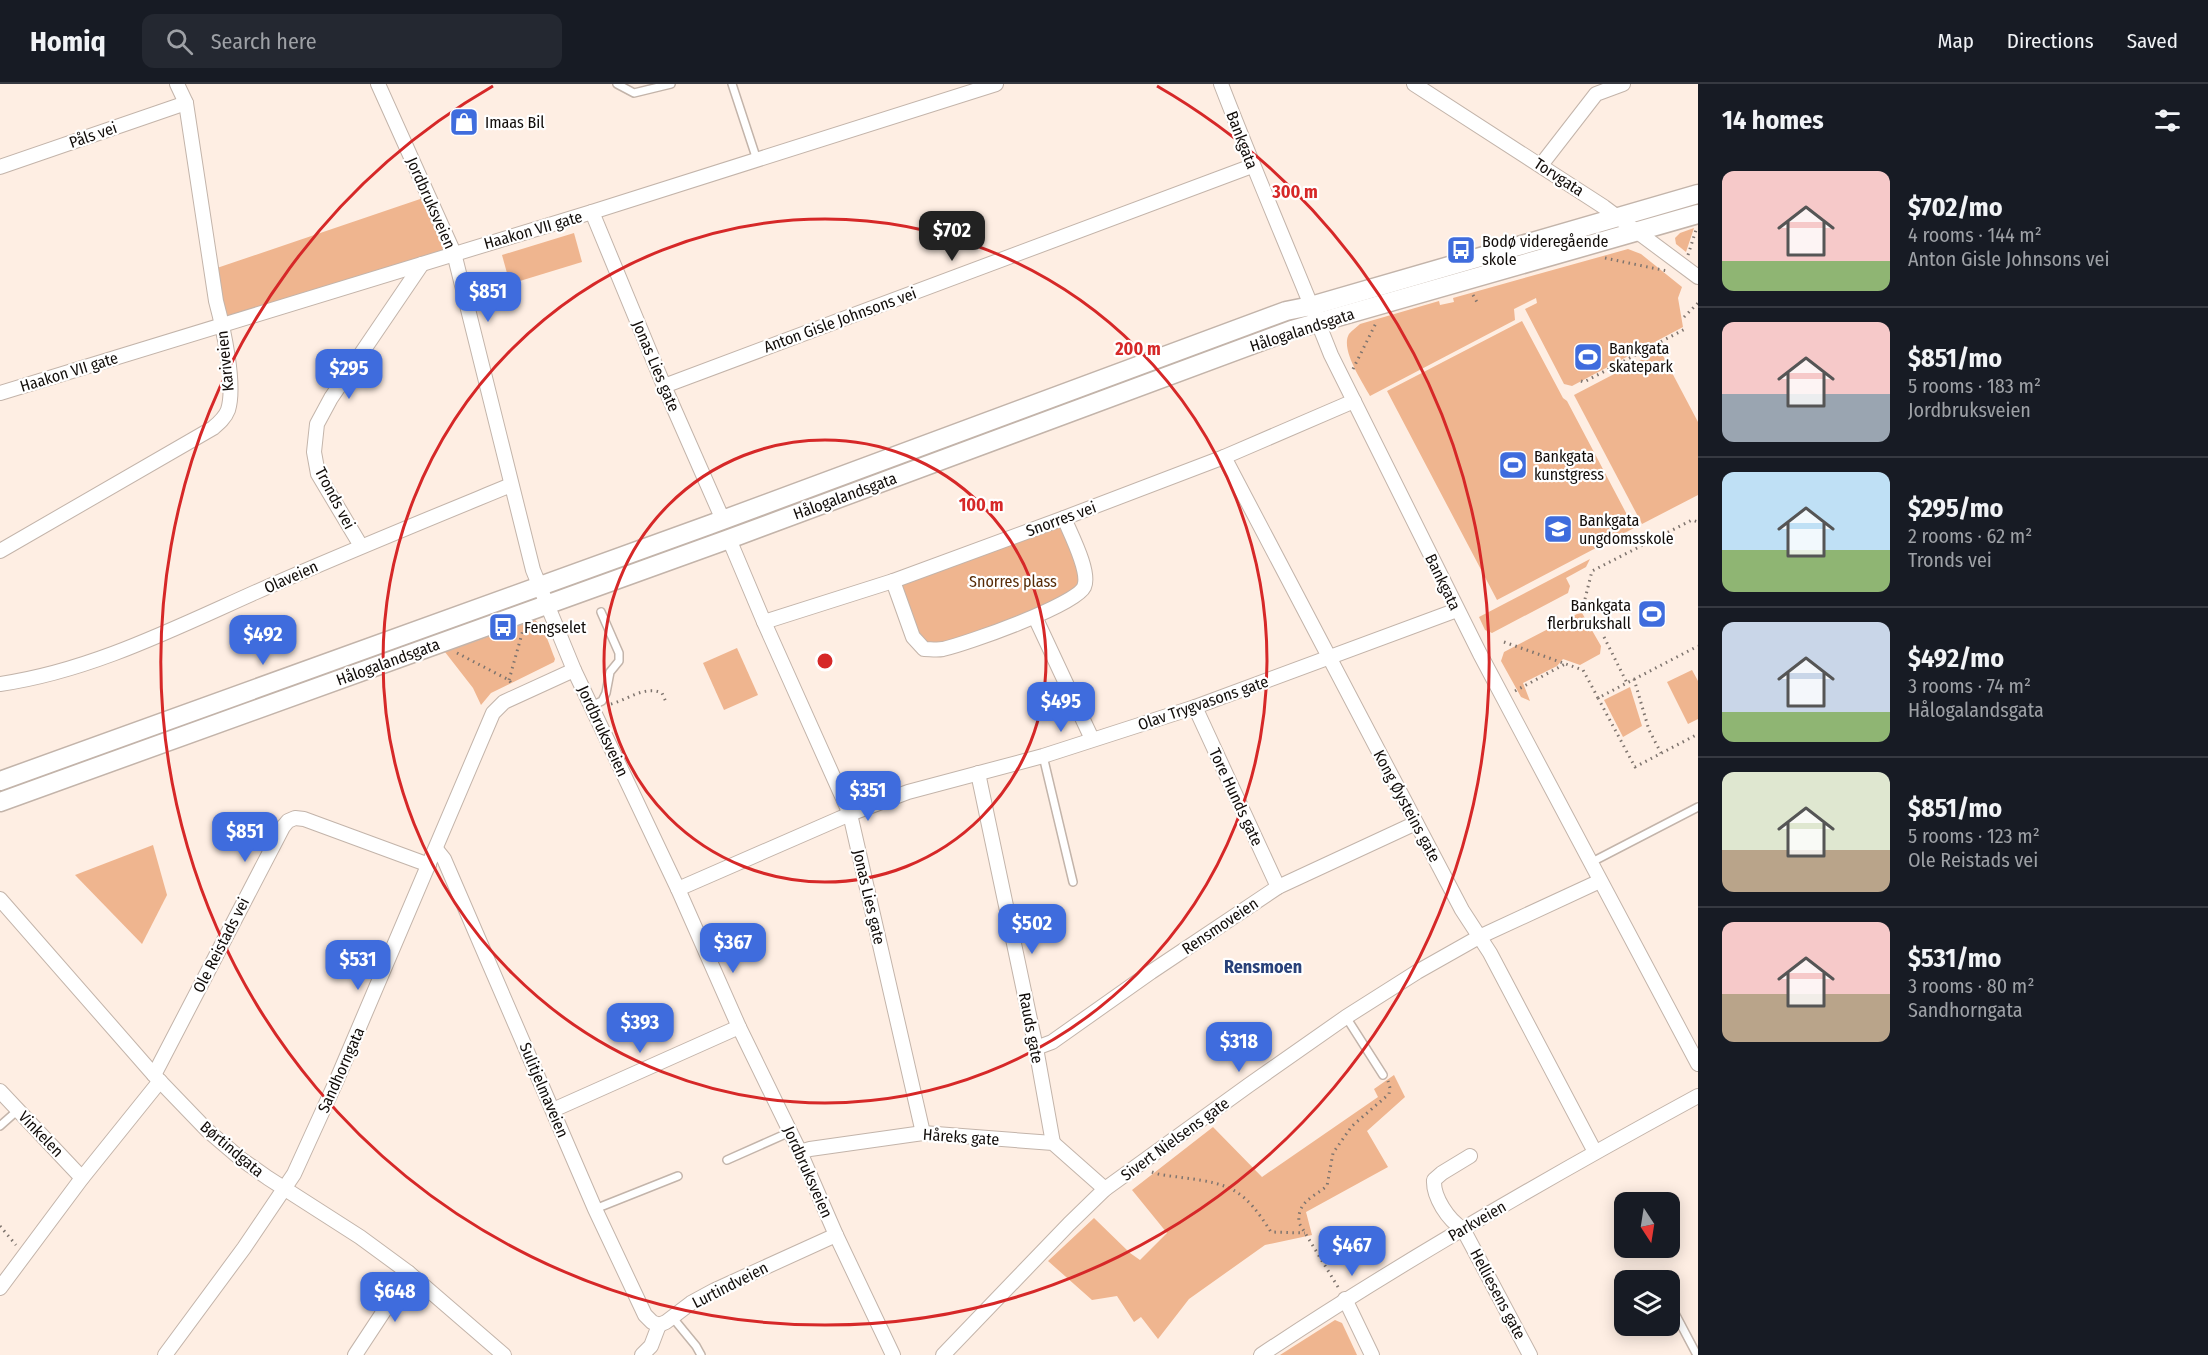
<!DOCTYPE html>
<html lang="en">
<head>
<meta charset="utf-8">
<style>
  body { margin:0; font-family:"Fira Sans Condensed",sans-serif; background:#242831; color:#f1f3f6; height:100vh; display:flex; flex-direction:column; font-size:22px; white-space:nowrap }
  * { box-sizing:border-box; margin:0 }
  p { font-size:20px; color:#9ea1a6 }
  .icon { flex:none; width:33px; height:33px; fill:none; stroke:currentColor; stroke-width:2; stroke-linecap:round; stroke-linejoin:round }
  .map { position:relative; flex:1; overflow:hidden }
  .side { display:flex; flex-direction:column; background:#171b24; width:510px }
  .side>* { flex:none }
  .needle { width:39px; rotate:168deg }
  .controls { position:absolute; left:1614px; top:1108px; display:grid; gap:12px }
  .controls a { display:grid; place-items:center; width:66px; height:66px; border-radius:12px; background:#171b24; box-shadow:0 3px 15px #0003; font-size:30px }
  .price { position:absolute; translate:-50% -51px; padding:0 14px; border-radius:12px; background:#3f6cdd; color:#fff; font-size:20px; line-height:39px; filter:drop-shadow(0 2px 3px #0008) }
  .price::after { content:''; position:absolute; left:50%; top:36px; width:18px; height:14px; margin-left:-9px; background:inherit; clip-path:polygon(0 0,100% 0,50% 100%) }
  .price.current { background:#222; color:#fff }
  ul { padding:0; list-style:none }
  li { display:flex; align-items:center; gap:18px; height:150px; padding:0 24px }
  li+li { border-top:2px solid #363941 }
  li span { display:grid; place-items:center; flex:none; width:168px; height:120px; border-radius:12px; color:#555 }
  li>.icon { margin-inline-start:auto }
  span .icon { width:72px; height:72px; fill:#fffc; stroke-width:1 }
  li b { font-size:26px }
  h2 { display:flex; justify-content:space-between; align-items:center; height:72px; padding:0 24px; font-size:26px }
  header { display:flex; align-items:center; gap:36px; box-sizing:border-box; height:84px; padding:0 30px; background:#171b24; border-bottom:2px solid #363941 }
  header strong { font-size:28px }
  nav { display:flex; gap:33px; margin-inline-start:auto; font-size:21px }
  .search { width:420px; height:54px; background:#242831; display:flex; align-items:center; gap:15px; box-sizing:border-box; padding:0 21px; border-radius:12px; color:#9ea1a6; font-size:22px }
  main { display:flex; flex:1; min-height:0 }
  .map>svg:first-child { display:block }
  .green { fill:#efb58f }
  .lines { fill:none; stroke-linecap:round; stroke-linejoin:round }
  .lane-casing { stroke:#c3b4aa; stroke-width:10 }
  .street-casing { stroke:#c3b4aa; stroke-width:16 }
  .secondary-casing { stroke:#c3b4aa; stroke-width:21 }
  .path { stroke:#7e746e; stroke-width:3; stroke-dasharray:1.5 4.5; stroke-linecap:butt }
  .lane { stroke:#fff; stroke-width:7 }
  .street { stroke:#fff; stroke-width:14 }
  .secondary { stroke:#fff; stroke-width:18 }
  .ring { fill:none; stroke:#d62828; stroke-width:3 }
  .labels { text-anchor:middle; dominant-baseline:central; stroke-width:4.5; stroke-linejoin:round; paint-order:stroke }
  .poi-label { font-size:16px; fill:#120d0a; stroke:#fff; text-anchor:start }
  .street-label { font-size:16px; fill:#120d0a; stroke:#fff }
  .park-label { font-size:16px; fill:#562a05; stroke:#fff }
  .neighbourhood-label { font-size:18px; font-weight:bold; fill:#294179; stroke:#fff }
  .centre { fill:#d62828; stroke:#fff; stroke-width:3 }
  .ring-label { font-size:18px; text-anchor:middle; font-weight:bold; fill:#d62828; stroke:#fff; stroke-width:4.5; stroke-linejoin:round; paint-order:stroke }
</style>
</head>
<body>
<header>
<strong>Homiq</strong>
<div class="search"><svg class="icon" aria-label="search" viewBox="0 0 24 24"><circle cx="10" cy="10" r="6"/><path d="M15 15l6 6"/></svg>Search here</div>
<nav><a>Map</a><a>Directions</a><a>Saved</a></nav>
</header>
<main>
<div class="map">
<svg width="1698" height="1271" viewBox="0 0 1698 1271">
  <rect width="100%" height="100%" fill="#feeee3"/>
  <g class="green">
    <path d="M429 112 454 169 222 243 211 186Z"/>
    <path d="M1694 144 1686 168 1676 160 1675 154 1680 149Z"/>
    <path d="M574 149 582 178 510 200 502 171Z"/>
    <path d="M1628 165 1641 170 1682 203 1678 214 1683 243 1572 302 1564 300 1525 225 1537 219 1536 214 1514 225 1515 236 1370 312C1362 297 1340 265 1349 250 1352 246 1357 243 1360 240L1439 217 1440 221 1454 218 1453 214Z"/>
    <path d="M1522 237 1563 314 1567 317 1634 444 1497 516 1387 307Z"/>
    <path d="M1660 266 1698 338V411L1642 440 1574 311Z"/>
    <path d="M1064 434 1085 502 1035 533 924 565 893 497Z"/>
    <path d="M1590 475 1586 483 1566 494 1570 502 1568 509 1492 549 1485 546 1479 533Z"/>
    <path d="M1582 529 1601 562 1600 570 1580 581 1563 575 1557 582 1523 599 1530 617 1521 613 1501 577 1504 568 1577 530Z"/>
    <path d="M535 536C545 544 550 563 555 575L554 578 491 609 481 621 473 604 445 568Z"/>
    <path d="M737 564 758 611 724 626 703 579Z"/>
    <path d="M1692 586 1698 597V635L1688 640 1667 598Z"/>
    <path d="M1630 603 1642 642 1623 653 1604 616Z"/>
    <path d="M153 761 167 811 142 860 75 791Z"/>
    <path d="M1394 991 1405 1013 1367 1047 1388 1083 1306 1128 1312 1151 1265 1161 1189 1215 1158 1255 1141 1233 1134 1238 1117 1212 1092 1216 1048 1177 1094 1134 1130 1169 1140 1176 1167 1149 1132 1106 1213 1043 1262 1093 1378 1013 1374 1005Z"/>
    <path d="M1335 1236 1342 1239 1357 1271H1280Z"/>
  </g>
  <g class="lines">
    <g class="lane-casing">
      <g id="lane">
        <path d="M617 0 634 9 671 0"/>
        <path d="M732 0 757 76"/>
        <path d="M591 622 602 617 606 609 610 588 619 577V569L601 528"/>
        <path d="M1043 672 1073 798"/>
        <path d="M1590 779 1698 723"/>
        <path d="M1346 933 1383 991"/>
        <path d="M0 1042 18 1026"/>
        <path d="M727 1076 790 1048"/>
        <path d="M595 1125 678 1092"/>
        <path d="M1656 1195 1657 1197"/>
        <path d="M1670 1220 1697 1271"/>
        <path d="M673 1234 696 1262 701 1271"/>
      </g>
    </g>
    <g class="street-casing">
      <g id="street">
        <path d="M378 0 454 169 533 486 574 586 678 805 739 943 800 1068 836 1151 893 1271"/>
        <path d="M1221 0C1256 91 1295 180 1331 271L1480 570 1698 980"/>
        <path d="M1414 0 1604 123 1698 193"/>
        <path d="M1541 81 1596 10 1623 0"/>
        <path d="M0 83 186 19"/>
        <path d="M592 128 664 302 723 436"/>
        <path d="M664 302 1252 82"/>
        <path d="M0 309 592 128 996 0"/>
        <path d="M1224 373 1462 826 1490 869 1595 1068"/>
        <path d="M729 455 764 538 850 730 923 1049"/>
        <path d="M361 462 318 390 314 368 317 340 331 314 422 180"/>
        <path d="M0 467 213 344C219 339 225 334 228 326 236 301 223 243 216 217L186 19 177 0"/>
        <path d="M893 497 913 553 924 565C930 565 937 566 943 565 966 560 1076 521 1084 503 1091 488 1070 449 1064 434"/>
        <path d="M1035 533 1092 655"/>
        <path d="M764 538 893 497 1064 434 1224 373 1354 317"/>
        <path d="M0 600C90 587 173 545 256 508 340 471 426 436 511 401"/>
        <path d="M1195 623 1278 803"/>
        <path d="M978 689 1036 964 1053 1059"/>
        <path d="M436 765 444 775 595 1125 645 1231 652 1238 659 1241"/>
        <path d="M678 805 850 730 908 708 1043 672 1195 623 1457 526"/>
        <path d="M0 815 154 991 207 1046 241 1075 268 1094 360 1153 409 1189 504 1271"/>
        <path d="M1036 964 1052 958 1151 888 1278 803 1416 739"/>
        <path d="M154 991 283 743 288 737 295 734 304 735 429 781"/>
        <path d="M0 1007 82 1094"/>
        <path d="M553 1026 739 943"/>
        <path d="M800 1068 810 1065 923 1049 1053 1059 1105 1105"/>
        <path d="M1470 1072 1442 1089 1434 1096C1433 1113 1448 1136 1463 1145L1530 1271"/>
        <path d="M0 1204 82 1094 160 997"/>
        <path d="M1345 1215 1372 1271"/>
        <path d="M659 1241 666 1238 691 1219 715 1206 836 1151"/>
        <path d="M165 1271 244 1164 294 1090 335 1000 493 629 504 618 574 586"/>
        <path d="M355 1271 409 1189"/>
        <path d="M642 1271 651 1262 659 1241"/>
        <path d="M943 1271 1069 1140 1105 1105 1249 1001 1346 933 1417 888 1479 853 1600 797"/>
        <path d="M1261 1271C1402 1177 1549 1093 1698 1012"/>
      </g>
    </g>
    <g class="secondary-casing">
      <g id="secondary">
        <path d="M0 697 709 441 1286 227 1311 222 1698 110"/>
        <path d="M0 718 729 455 1292 246 1698 130"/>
      </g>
    </g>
    <g class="path">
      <path d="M1688 171 1696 146"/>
      <path d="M1605 174 1667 187"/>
      <path d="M1473 211 1478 220"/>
      <path d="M1684 233 1698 219"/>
      <path d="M1353 285 1377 237"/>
      <path d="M1581 297 1584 298 1687 244"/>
      <path d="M1585 515 1592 487 1692 436 1698 438"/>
      <path d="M1604 553 1627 599"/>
      <path d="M1504 558 1583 586 1598 614 1698 562"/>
      <path d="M457 569 509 596 511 599"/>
      <path d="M1634 595 1649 646 1661 669"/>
      <path d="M509 596 523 546"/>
      <path d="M1515 607 1565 580"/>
      <path d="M1598 614 1635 683 1698 650"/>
      <path d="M611 620C627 616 645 601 662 609L666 618"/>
      <path d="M1152 1088C1162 1092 1174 1092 1185 1094 1233 1100 1245 1107 1271 1148L1305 1149"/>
      <path d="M0 1142 16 1161"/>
      <path d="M1338 1203 1299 1139C1297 1118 1312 1114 1327 1102L1333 1069 1352 1042 1389 1010 1390 1004 1388 997"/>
    </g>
    <use href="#lane" class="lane"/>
    <use href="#street" class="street"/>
    <use href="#secondary" class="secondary"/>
  </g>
  <g class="ring">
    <circle cx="825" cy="577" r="221"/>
    <circle cx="825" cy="577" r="442"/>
    <path d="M1157 2A664 664 0 1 1 493 2"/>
  </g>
  <defs>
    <g id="shop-square" transform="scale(1.5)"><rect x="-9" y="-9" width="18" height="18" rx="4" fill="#3f6cdd" stroke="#fff"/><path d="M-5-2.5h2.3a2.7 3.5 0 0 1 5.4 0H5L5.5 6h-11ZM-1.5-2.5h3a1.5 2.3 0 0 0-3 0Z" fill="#fff"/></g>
    <g id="bus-square" transform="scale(1.5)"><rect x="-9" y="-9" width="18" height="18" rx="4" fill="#3f6cdd" stroke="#fff"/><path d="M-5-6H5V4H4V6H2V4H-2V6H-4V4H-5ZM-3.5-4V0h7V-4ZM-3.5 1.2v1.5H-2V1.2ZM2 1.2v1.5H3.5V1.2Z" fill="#fff"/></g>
    <g id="stadium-square" transform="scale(1.5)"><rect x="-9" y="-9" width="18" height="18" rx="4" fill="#3f6cdd" stroke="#fff"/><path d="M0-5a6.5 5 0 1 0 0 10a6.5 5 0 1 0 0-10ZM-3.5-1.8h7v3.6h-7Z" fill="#fff"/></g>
    <g id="school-square" transform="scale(1.5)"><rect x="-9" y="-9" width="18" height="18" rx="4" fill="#3f6cdd" stroke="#fff"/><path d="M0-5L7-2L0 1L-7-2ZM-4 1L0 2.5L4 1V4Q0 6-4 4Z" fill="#fff"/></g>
  </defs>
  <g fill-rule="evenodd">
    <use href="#shop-square" x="464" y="38"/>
    <use href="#bus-square" x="1461" y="166"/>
    <use href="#stadium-square" x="1588" y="273"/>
    <use href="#stadium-square" x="1513" y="381"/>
    <use href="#school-square" x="1558" y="445"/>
    <use href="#stadium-square" x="1652" y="530"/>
    <use href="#bus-square" x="503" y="543"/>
  </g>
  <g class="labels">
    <g class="poi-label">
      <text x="485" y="38">Imaas Bil</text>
      <text x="1482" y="157">Bodø videregående<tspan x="1482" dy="18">skole</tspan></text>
      <text x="1609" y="264">Bankgata<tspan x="1609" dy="18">skatepark</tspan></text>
      <text x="1534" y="372">Bankgata<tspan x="1534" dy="18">kunstgress</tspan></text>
      <text x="1579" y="436">Bankgata<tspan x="1579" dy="18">ungdomsskole</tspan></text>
      <text x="1631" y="521" text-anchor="end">Bankgata<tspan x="1631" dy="18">flerbrukshall</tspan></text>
      <text x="524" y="543">Fengselet</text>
    </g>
    <g class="street-label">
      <text transform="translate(93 51) rotate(-19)">Påls vei</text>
      <text transform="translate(1242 56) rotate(69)">Bankgata</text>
      <text transform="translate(1559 93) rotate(33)">Torvgata</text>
      <text transform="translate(431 119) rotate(66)">Jordbruksveien</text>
      <text transform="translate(533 146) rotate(-16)">Haakon VII gate</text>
      <text transform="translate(840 236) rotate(-20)">Anton Gisle Johnsons vei</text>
      <text transform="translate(1302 246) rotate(-18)">Hålogalandsgata</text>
      <text transform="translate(225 277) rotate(-96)">Kariveien</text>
      <text transform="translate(656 282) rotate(67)">Jonas Lies gate</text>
      <text transform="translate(69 288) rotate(-17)">Haakon VII gate</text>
      <text transform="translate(845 412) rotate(-20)">Hålogalandsgata</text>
      <text transform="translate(335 414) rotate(62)">Tronds vei</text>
      <text transform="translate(1061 435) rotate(-20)">Snorres vei</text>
      <text transform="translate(291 493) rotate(-24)">Olaveien</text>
      <text transform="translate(1443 498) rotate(64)">Bankgata</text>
      <text transform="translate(388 578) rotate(-20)">Hålogalandsgata</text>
      <text transform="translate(1203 619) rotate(-19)">Olav Trygvasons gate</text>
      <text transform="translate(603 647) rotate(65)">Jordbruksveien</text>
      <text transform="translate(1236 713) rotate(65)">Tore Hunds gate</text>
      <text transform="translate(1407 722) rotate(62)">Kong Øysteins gate</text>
      <text transform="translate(869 813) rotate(77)">Jonas Lies gate</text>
      <text transform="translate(1220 842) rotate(-34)">Rensmoveien</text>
      <text transform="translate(221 861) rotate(-63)">Ole Reistads vei</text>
      <text transform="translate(1031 944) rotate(79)">Rauds gate</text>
      <text transform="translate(341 986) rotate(-66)">Sandhorngata</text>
      <text transform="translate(544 1006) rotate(67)">Sulitjelmaveien</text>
      <text transform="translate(41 1050) rotate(46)">Vinkelen</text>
      <text transform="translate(961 1053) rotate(4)">Håreks gate</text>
      <text transform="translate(1175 1055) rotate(-36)">Sivert Nielsens gate</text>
      <text transform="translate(232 1065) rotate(40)">Børtindgata</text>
      <text transform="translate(808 1088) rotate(66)">Jordbruksveien</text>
      <text transform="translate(1477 1137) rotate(-30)">Parkveien</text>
      <text transform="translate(730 1201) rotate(-27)">Lurtindveien</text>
      <text transform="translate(1498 1210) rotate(62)">Helliesens gate</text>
    </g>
    <g class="park-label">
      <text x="1013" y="497">Snorres plass</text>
    </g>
    <g class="neighbourhood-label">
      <text x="1263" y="883">Rensmoen</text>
    </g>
  </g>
  <circle cx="825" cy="577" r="9" class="centre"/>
  <g class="ring-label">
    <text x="1295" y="114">300 m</text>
    <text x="1138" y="271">200 m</text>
    <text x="981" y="427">100 m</text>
  </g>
</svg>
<div class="controls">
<a><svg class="needle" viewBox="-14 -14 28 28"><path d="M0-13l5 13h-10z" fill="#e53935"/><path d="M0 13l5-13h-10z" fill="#9ea1a6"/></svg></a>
<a><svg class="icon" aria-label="layers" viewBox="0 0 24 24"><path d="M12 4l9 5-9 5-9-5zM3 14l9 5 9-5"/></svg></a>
</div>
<b class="price current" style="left:952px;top:178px">$702</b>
<b class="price" style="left:488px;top:239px">$851</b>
<b class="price" style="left:349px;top:316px">$295</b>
<b class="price" style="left:263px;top:582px">$492</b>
<b class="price" style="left:1061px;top:649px">$495</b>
<b class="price" style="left:868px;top:738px">$351</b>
<b class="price" style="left:245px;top:779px">$851</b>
<b class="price" style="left:1032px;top:871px">$502</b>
<b class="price" style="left:733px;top:890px">$367</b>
<b class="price" style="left:358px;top:907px">$531</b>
<b class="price" style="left:640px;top:970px">$393</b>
<b class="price" style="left:1239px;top:989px">$318</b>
<b class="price" style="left:1352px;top:1193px">$467</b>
<b class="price" style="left:395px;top:1239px">$648</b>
</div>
<section class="side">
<h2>14 homes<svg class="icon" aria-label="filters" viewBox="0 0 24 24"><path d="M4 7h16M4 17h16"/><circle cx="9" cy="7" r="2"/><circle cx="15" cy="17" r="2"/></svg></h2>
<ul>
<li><span style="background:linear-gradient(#f6c9c9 75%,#8fb573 0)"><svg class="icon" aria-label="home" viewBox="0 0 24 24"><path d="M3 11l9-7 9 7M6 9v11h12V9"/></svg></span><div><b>$702/mo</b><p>4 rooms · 144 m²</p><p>Anton Gisle Johnsons vei</p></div></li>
<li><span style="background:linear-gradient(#f6c9c9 60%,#9aa5b1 0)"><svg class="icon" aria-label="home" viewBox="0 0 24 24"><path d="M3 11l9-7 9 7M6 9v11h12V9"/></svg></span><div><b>$851/mo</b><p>5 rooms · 183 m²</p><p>Jordbruksveien</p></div></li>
<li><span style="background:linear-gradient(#bfe0f5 65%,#8fb573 0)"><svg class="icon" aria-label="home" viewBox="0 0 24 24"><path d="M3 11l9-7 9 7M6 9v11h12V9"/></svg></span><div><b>$295/mo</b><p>2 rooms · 62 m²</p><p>Tronds vei</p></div></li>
<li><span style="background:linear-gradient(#c9d6e8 75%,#8fb573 0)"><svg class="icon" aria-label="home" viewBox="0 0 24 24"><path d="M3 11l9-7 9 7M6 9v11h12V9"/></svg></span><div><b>$492/mo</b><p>3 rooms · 74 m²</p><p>Hålogalandsgata</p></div></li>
<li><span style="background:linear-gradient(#dfe7d0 65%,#b9a48a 0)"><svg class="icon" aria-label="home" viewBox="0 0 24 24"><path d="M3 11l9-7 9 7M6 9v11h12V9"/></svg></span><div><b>$851/mo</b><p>5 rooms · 123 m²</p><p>Ole Reistads vei</p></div></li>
<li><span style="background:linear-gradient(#f6c9c9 60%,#b9a48a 0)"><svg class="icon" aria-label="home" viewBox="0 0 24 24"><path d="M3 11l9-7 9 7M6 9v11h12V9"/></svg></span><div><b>$531/mo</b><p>3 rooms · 80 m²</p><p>Sandhorngata</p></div></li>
</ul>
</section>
</main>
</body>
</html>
